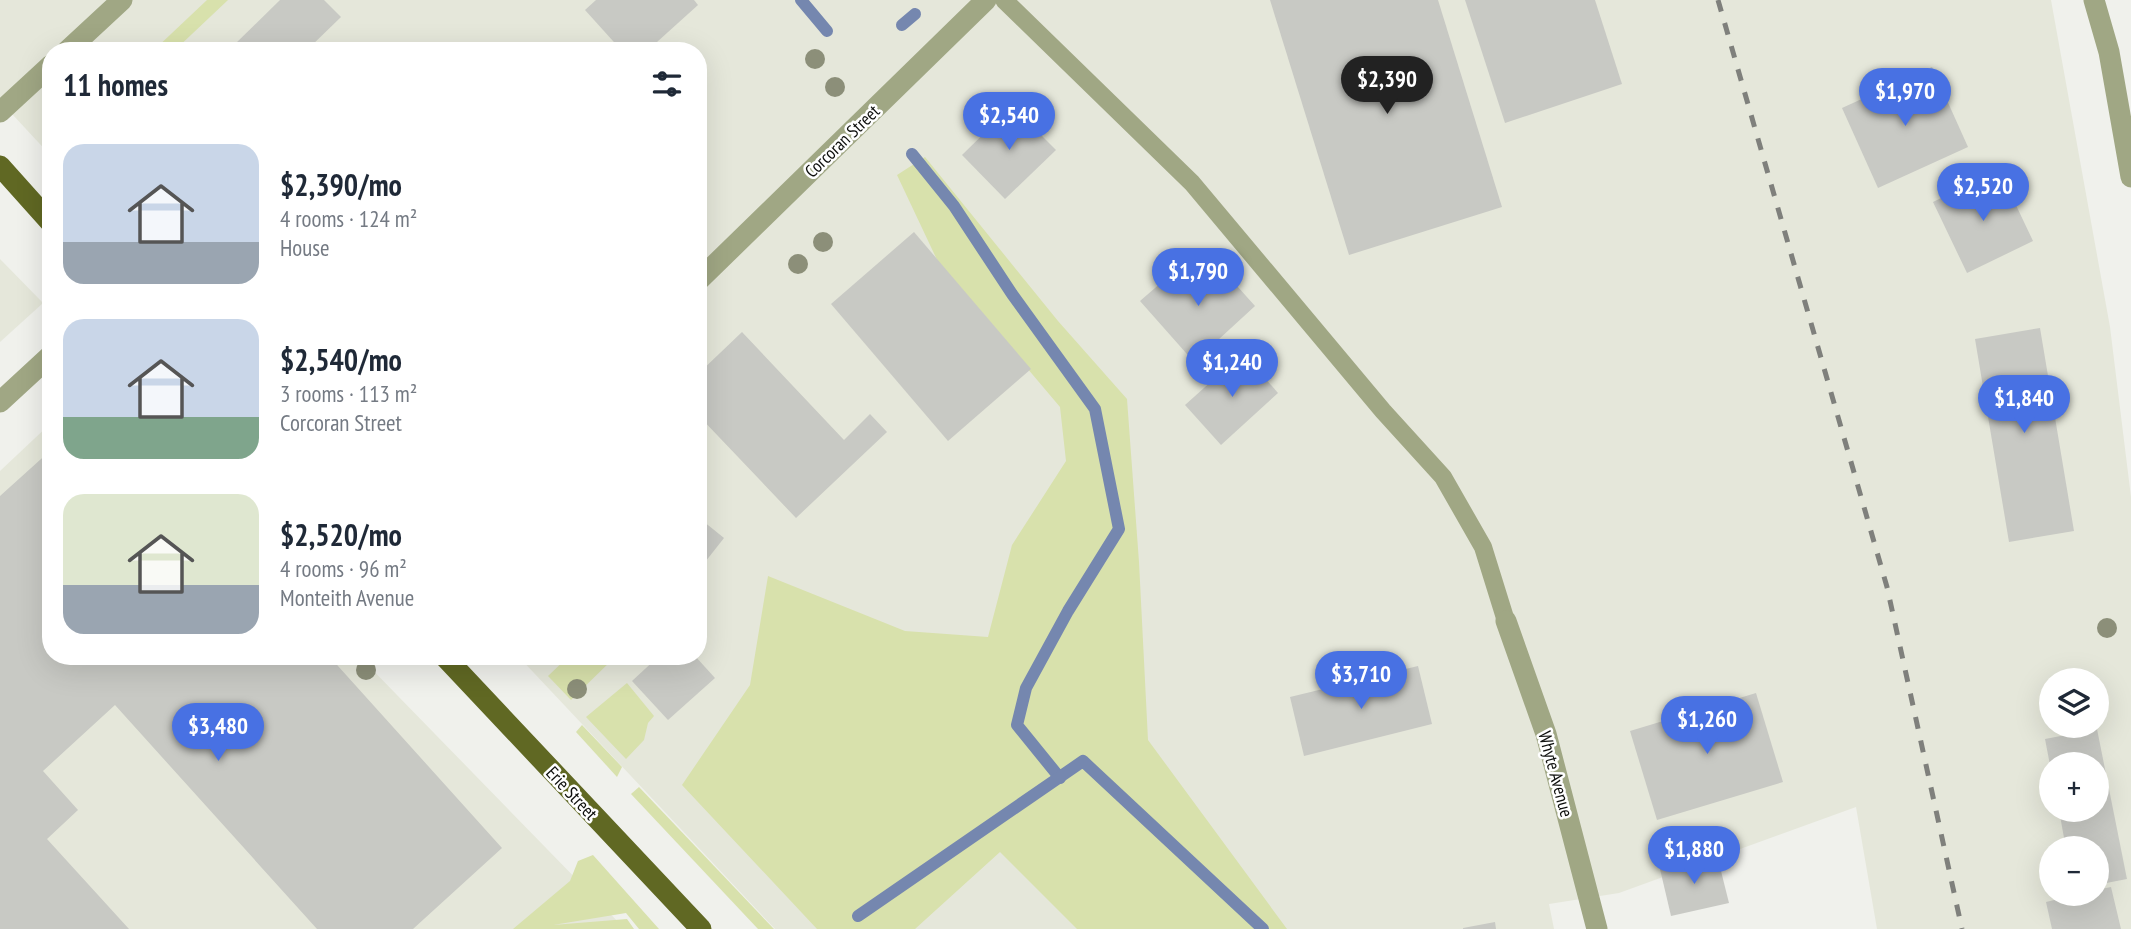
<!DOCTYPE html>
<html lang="en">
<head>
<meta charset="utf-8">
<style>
  body { margin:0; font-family:"PT Sans Narrow",sans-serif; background:#f2f2f3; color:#1f2937; height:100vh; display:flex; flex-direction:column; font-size:26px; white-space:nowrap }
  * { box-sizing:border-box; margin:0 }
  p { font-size:23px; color:#747a83 }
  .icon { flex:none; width:38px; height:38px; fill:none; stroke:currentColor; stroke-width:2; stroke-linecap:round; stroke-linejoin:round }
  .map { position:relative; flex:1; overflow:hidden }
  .side { position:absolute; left:42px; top:42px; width:665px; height:623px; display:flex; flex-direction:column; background:#fff; border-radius:28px; box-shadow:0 7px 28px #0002 }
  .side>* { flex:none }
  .tools { position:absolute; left:2039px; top:668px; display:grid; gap:14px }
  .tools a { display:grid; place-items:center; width:70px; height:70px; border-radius:50%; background:#fff; box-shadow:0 7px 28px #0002; font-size:35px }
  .price { position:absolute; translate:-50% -60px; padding:0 16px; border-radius:24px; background:#4871e3; color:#fff; font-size:23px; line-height:46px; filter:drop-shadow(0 2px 4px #0008) }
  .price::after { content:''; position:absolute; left:50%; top:42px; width:21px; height:16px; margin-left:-10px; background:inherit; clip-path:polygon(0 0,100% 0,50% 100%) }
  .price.on { background:#222; color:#fff }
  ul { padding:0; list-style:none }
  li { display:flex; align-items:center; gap:21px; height:175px; padding:0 21px }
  li span { display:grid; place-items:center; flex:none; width:196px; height:140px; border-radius:21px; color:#555 }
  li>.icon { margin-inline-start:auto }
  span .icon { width:84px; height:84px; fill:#fffc; stroke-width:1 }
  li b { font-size:30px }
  h2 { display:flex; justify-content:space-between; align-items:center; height:84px; padding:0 21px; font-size:30px }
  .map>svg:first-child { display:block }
  .built { fill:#e5e7da; fill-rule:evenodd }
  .green { fill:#d8e1ac }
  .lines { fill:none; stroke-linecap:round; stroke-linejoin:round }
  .stream { stroke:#7587af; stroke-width:12 }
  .building { fill:#c8c9c4 }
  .lane { stroke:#a0a784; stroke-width:18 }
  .street { stroke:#a0a784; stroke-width:21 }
  .primary { stroke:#606823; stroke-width:21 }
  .rail { stroke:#7f807c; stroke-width:5; stroke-dasharray:12 12; stroke-linecap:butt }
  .tree { fill:#8c8f79 }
  .labels { text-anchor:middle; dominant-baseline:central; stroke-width:5; stroke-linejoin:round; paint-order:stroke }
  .street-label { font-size:18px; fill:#0d0e0c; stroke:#fff }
</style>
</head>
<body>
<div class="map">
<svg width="2131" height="929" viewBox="0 0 2131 929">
  <rect width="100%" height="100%" fill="#f0f1ec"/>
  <g class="built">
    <path d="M0 0H2051L2110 327 2131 497V929H1877L1856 807 1619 893 1549 904 1554 929H775L518 656H698V51H51V156L0 101ZM2051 681H2096V726H2051ZM2051 765H2096V810H2051ZM2051 849H2096V894H2051Z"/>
    <path d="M0 259 43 303 0 342Z"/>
    <path d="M51 423V656H359L625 929H0V471Z"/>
  </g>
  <g class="green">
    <path d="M207 0H228L174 51H153Z"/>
    <path d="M925 157 1058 321 1127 399 1139 562 1148 740 1287 929H1077L1000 852 915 929H817L682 785 750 685 768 576 905 631 988 637 1012 545 1066 461 1060 407 939 264 897 175Z"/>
    <path d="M569 656H616L571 700 548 676Z"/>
    <path d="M627 683 654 716 648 723 644 740 626 759 586 717Z"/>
    <path d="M582 725 622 767 617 777 576 732Z"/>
    <path d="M639 787 774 929H758L631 794Z"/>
    <path d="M593 855 659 929H639L626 913 553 925 627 919 634 929H513L570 881 578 861Z"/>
  </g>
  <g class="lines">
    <g class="stream">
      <path d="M801 0 827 31"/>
      <path d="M902 25 915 14"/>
      <path d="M912 154 954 206 1012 294 1095 409 1119 529 1068 611 1026 688 1017 725 1060 778"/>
      <path d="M858 916 1083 761 1263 929"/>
    </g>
  </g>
  <g class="building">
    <path d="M280 0H324L341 17 306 51H239L234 45Z"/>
    <path d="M596 0H694L698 5 647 51H622L585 10Z"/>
    <path d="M1270 0H1438L1502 207 1349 255Z"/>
    <path d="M1465 0H1595L1622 84 1505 123Z"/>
    <path d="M1932 67 1968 147 1878 188 1842 108Z"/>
    <path d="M1012 106 1056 150 1005 199 962 155Z"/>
    <path d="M1986 176 1992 189 2005 182 2033 241 1967 273 1933 202Z"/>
    <path d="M914 232 1031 369 948 441 831 304Z"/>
    <path d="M1211 257 1255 306 1194 362 1140 301 1170 275 1179 286Z"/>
    <path d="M2040 328 2074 531 2009 542 1975 339Z"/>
    <path d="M742 332 844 440 870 414 887 432 796 518 698 415V374Z"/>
    <path d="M1243 353 1278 393 1221 445 1185 405Z"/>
    <path d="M51 450V656H329L502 848 413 929H317L115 705 43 771 78 810 47 839 129 929H0V496Z"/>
    <path d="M698 517 724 538 698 571Z"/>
    <path d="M659 656H695L715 678 668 720 632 681Z"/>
    <path d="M1418 666 1432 724 1304 756 1290 697Z"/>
    <path d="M1756 693 1783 782 1657 820 1630 731Z"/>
    <path d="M2097 729 2127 879 2096 885V849H2066L2059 810H2096V765H2050L2045 739Z"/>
    <path d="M1717 855 1729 903 1671 916 1660 869Z"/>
    <path d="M2111 887 2121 929H2052L2046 902 2079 894H2096V890Z"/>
    <path d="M1495 922 1496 929H1463V928Z"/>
  </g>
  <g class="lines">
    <path class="lane" d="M1004 0 1192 183 1383 411 1443 477 1483 547 1506 621"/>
    <g class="street">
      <path d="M2094 0 2109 52 2131 177"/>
      <path d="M67 51 122 0"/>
      <path d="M0 112 51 65"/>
      <path d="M698 281 986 0"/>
      <path d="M0 402 51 355"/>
      <path d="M1506 621 1546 734 1597 929"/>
    </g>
    <g class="primary">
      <path d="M0 166 51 223"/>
      <path d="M444 656 701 929"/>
    </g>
    <path class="rail" d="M1718 0 1887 587 1962 929"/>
  </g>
  <g class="tree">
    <circle cx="815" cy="59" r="10"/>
    <circle cx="835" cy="87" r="10"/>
    <circle cx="823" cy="242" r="10"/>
    <circle cx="798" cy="264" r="10"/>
    <circle cx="2107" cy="628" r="10"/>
    <circle cx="366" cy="670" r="10"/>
    <circle cx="577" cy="689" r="10"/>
  </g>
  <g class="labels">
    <g class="street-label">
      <text transform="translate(842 141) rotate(-44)">Corcoran Street</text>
      <text transform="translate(1556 774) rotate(75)">Whyte Avenue</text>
      <text transform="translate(572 793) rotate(47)">Erie Street</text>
    </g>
  </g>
</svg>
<div class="tools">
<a><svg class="icon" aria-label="layers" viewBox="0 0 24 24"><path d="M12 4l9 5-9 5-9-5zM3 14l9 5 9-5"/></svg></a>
<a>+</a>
<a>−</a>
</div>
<b class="price on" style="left:1387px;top:116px">$2,390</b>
<b class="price" style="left:1905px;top:128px">$1,970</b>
<b class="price" style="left:1009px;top:152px">$2,540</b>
<b class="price" style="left:1983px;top:223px">$2,520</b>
<b class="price" style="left:1198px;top:308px">$1,790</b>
<b class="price" style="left:1232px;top:399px">$1,240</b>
<b class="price" style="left:2024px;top:435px">$1,840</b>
<b class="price" style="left:1361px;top:711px">$3,710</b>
<b class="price" style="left:1707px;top:756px">$1,260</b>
<b class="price" style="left:218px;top:763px">$3,480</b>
<b class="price" style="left:1694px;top:886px">$1,880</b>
<section class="side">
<h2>11 homes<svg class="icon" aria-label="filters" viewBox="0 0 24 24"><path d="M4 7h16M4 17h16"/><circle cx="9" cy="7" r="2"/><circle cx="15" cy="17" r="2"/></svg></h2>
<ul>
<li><span style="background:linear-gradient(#c9d6e8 70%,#9aa5b1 0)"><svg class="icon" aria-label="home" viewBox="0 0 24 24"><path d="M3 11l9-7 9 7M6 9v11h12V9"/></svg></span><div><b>$2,390/mo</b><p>4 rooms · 124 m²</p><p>House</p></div></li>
<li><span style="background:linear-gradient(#c9d6e8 70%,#7fa58c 0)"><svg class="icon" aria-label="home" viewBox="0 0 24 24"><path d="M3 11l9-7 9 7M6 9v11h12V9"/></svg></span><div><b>$2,540/mo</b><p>3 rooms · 113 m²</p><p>Corcoran Street</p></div></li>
<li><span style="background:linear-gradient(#dfe7d0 65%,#9aa5b1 0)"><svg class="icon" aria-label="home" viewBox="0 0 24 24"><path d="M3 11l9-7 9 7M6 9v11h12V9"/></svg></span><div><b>$2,520/mo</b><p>4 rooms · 96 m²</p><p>Monteith Avenue</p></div></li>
</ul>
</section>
</div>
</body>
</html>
